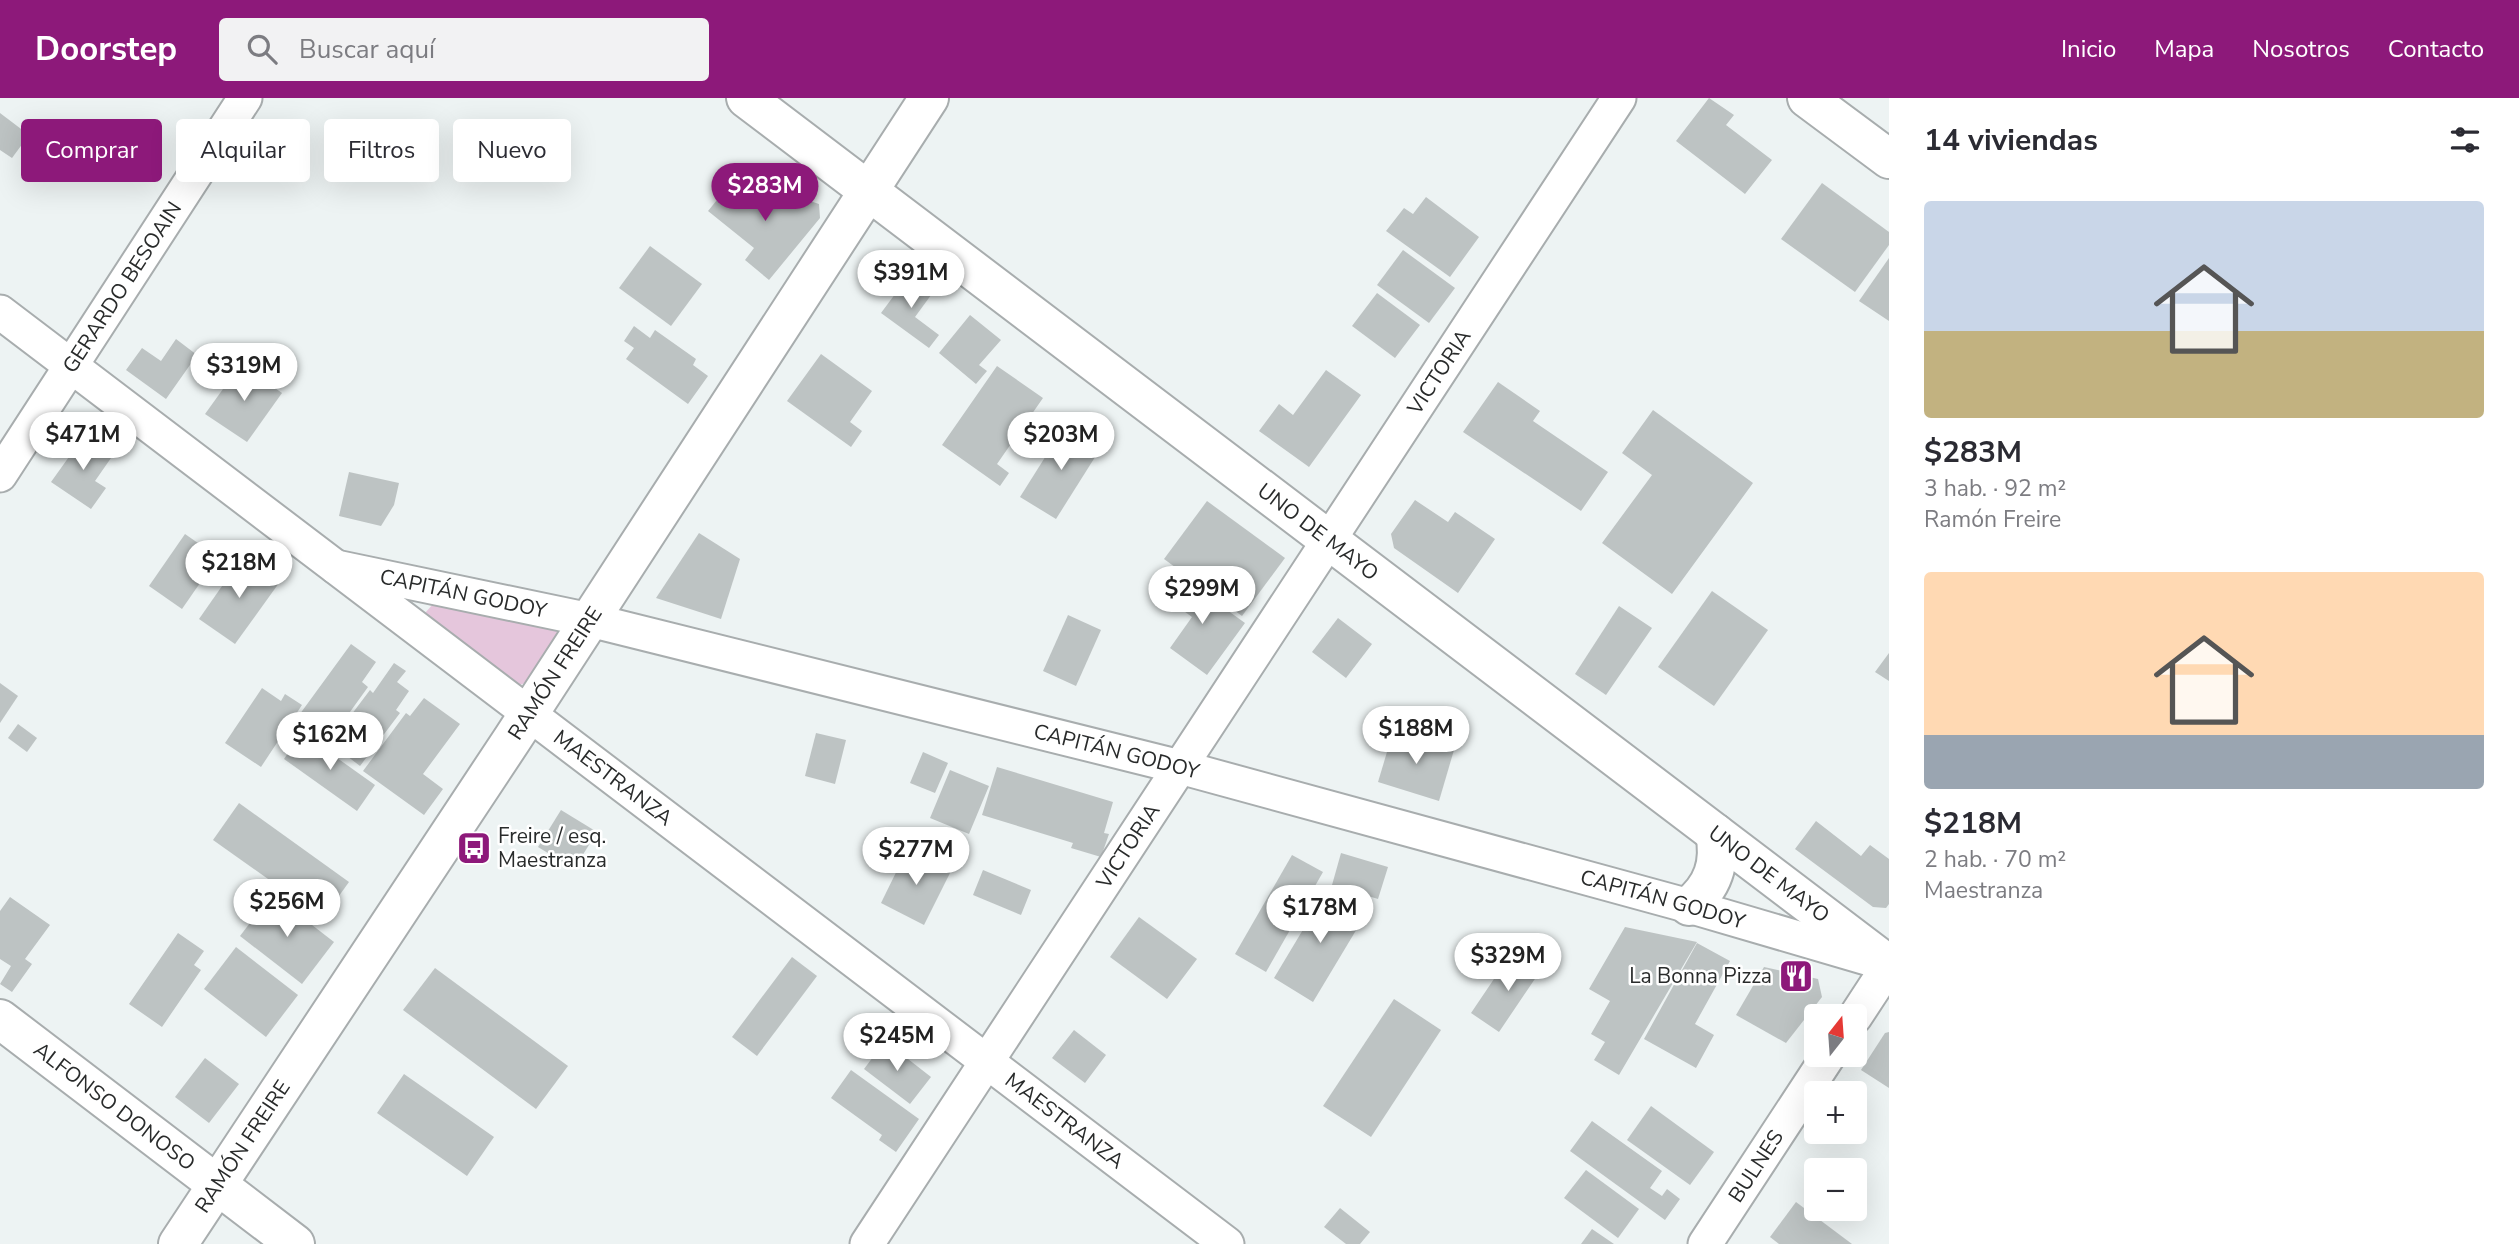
<!DOCTYPE html>
<html lang="es">
<head>
<meta charset="utf-8">
<style>
  body { margin:0; font-family:"Nunito Sans",sans-serif; background:#f2f2f3; color:#2b2b33; height:100vh; display:flex; flex-direction:column; font-size:26px; white-space:nowrap }
  * { box-sizing:border-box; margin:0 }
  p { font-size:23px; color:#7c7c81 }
  .icon { flex:none; width:38px; height:38px; fill:none; stroke:currentColor; stroke-width:2; stroke-linecap:round; stroke-linejoin:round }
  .map { position:relative; flex:1; overflow:hidden }
  .side { display:flex; flex-direction:column; background:#fff; width:630px }
  .side>* { flex:none }
  .hud { position:absolute; left:21px; top:21px; width:665px; height:63px; display:flex; gap:14px }
  .needle { width:46px; rotate:17deg }
  .controls { position:absolute; left:1804px; top:906px; display:grid; gap:14px }
  .controls a { display:grid; place-items:center; width:63px; height:63px; border-radius:7px; background:#fff; box-shadow:0 7px 28px #0002; font-size:35px }
  .price { position:absolute; translate:-50% -60px; padding:0 16px; border-radius:24px; background:#fff; color:#222; font-size:23px; line-height:46px; filter:drop-shadow(0 2px 4px #0008) }
  .price::after { content:''; position:absolute; left:50%; top:42px; width:21px; height:16px; margin-left:-10px; background:inherit; clip-path:polygon(0 0,100% 0,50% 100%) }
  .price.selected { background:#8d197a; color:#fff }
  ul { padding:0; list-style:none }
  li { display:grid; align-content:center; gap:14px; height:371px; padding:0 35px }
  li span { display:grid; place-items:center; height:217px; border-radius:7px; color:#555 }
  li>.icon { margin-inline-start:auto }
  span .icon { width:126px; height:126px; fill:#fffc; stroke-width:1 }
  li b { font-size:30px }
  h2 { display:flex; justify-content:space-between; align-items:center; height:84px; padding:0 35px; font-size:30px }
  .pill { padding:0 24px; border-radius:7px; background:#fff; box-shadow:0 7px 28px #0002; font-size:24px; line-height:63px }
  .pill.selected { background:#8d197a; color:#fff }
  header { display:flex; align-items:center; gap:42px; box-sizing:border-box; height:98px; padding:0 35px; background:#8d197a; color:#fff }
  header strong { font-size:33px }
  nav { display:flex; gap:38px; margin-inline-start:auto; font-size:24px }
  .search { width:490px; height:63px; background:#f2f2f3; display:flex; align-items:center; gap:18px; box-sizing:border-box; padding:0 24px; border-radius:7px; color:#7c7c81; font-size:26px }
  main { display:flex; flex:1; min-height:0 }
  .map>svg:first-child { display:block }
  .grass { fill:#e5c6dc }
  .building { fill:#bdc3c3 }
  .lines { fill:none; stroke-linecap:round; stroke-linejoin:round }
  .minor-casing { stroke:#a8adae; stroke-width:37 }
  .tertiary-casing { stroke:#a8adae; stroke-width:42 }
  .minor { stroke:#fff; stroke-width:33 }
  .tertiary { stroke:#fff; stroke-width:38 }
  .labels { text-anchor:middle; dominant-baseline:central; stroke-width:5; stroke-linejoin:round; paint-order:stroke }
  .street-label { font-size:21px; fill:#292b2b; stroke:#fff }
  .poi-label { font-size:21px; fill:#292b2b; stroke:#fff; text-anchor:start }
</style>
</head>
<body>
<header>
<strong>Doorstep</strong>
<div class="search"><svg class="icon" aria-label="search" viewBox="0 0 24 24"><circle cx="10" cy="10" r="6"/><path d="M15 15l6 6"/></svg>Buscar aquí</div>
<nav><a>Inicio</a><a>Mapa</a><a>Nosotros</a><a>Contacto</a></nav>
</header>
<main>
<div class="map">
<svg width="1889" height="1146" viewBox="0 0 1889 1146">
  <rect width="100%" height="100%" fill="#edf3f3"/>
  <path class="grass" d="M434 505 554 527 560 541 533 582 517 588 425 515Z"/>
  <g class="building">
    <path d="M1709 0 1734 17 1726 27 1772 62 1745 96 1676 43Z"/>
    <path d="M0 15 29 37 12 60 0 52Z"/>
    <path d="M739 75 764 95 768 90 793 110 801 100 819 106 820 120 769 182 745 162 754 150 708 113Z"/>
    <path d="M1822 85 1889 134V147L1855 194 1781 141Z"/>
    <path d="M1426 99 1479 139 1450 179 1386 133 1404 110 1413 116Z"/>
    <path d="M650 148 702 186 671 228 619 190Z"/>
    <path d="M1403 152 1455 190 1429 225 1377 187Z"/>
    <path d="M1889 160V223L1859 203Z"/>
    <path d="M910 176 934 193 915 219 939 237 929 250 881 215Z"/>
    <path d="M1377 195 1420 227 1395 260 1352 228Z"/>
    <path d="M970 217 1001 242 979 267 987 273 976 286 939 255Z"/>
    <path d="M634 228 650 240 655 232 696 261 693 267 708 278 688 306 626 261 634 250 624 243Z"/>
    <path d="M176 241 197 257 166 301 126 272 142 250 161 263Z"/>
    <path d="M821 256 872 293 850 324 862 333 851 349 787 303Z"/>
    <path d="M241 266 282 295 247 344 205 316Z"/>
    <path d="M997 268 1043 300 997 366 1009 375 1000 388 942 347Z"/>
    <path d="M1326 272 1361 297 1309 369 1259 333 1279 306 1293 317Z"/>
    <path d="M1498 284 1540 313 1533 323 1608 374 1581 413 1463 334Z"/>
    <path d="M1653 312 1753 385 1672 496 1602 445 1652 377 1622 355Z"/>
    <path d="M1066 326 1102 348 1056 421 1020 399Z"/>
    <path d="M86 335 102 346 98 351 111 360 95 383 106 390 91 411 51 384Z"/>
    <path d="M349 374 399 385 394 407 381 428 339 418Z"/>
    <path d="M1415 402 1448 424 1455 414 1495 441 1458 495 1394 450 1391 436Z"/>
    <path d="M1207 403 1285 460 1242 518 1164 461Z"/>
    <path d="M699 435 740 461 721 521 656 500Z"/>
    <path d="M185 436 218 459 182 511 149 488Z"/>
    <path d="M243 458 279 485 235 546 199 521Z"/>
    <path d="M1177 476 1245 525 1207 577 1170 550 1192 519 1162 497Z"/>
    <path d="M1712 493 1768 532 1714 608 1658 569Z"/>
    <path d="M1619 508 1652 530 1606 597 1575 576Z"/>
    <path d="M1068 517 1101 532 1076 588 1043 573Z"/>
    <path d="M1338 520 1372 546 1346 580 1312 554Z"/>
    <path d="M351 546 376 564 362 584 368 589 329 643 297 620Z"/>
    <path d="M1889 555V583L1875 574Z"/>
    <path d="M394 565 406 573 397 584 409 593 396 612 400 615 360 668 330 645 370 592 373 595Z"/>
    <path d="M0 585 18 598 0 625Z"/>
    <path d="M262 590 281 603 285 596 302 607 261 669 225 645Z"/>
    <path d="M424 600 460 626 423 676 443 691 424 717 363 673 406 615 410 618Z"/>
    <path d="M18 626 37 640 27 654 8 640Z"/>
    <path d="M1393 634 1454 652 1439 703 1378 684Z"/>
    <path d="M302 635 375 687 357 713 284 661Z"/>
    <path d="M816 635 846 642 835 686 805 678Z"/>
    <path d="M923 654 948 665 935 695 910 685Z"/>
    <path d="M997 669 1113 704 1104 735 1109 736 1101 759 1071 750 1073 745 982 717Z"/>
    <path d="M950 672 989 688 969 736 930 720Z"/>
    <path d="M239 705 349 784 323 820 213 742Z"/>
    <path d="M561 712 597 734 574 771 538 749Z"/>
    <path d="M1816 723 1861 758 1870 747 1889 761V806L1886 810 1873 809 1795 751Z"/>
    <path d="M907 752 951 773 924 827 881 805Z"/>
    <path d="M1341 755 1388 769 1378 801 1332 787Z"/>
    <path d="M1292 757 1323 774 1266 874 1235 856Z"/>
    <path d="M983 772 1031 792 1021 817 973 797Z"/>
    <path d="M1328 790 1367 814 1313 904 1274 880Z"/>
    <path d="M272 796 334 844 302 886 240 838Z"/>
    <path d="M10 799 50 827 25 861 32 866 12 894 0 886 11 868 0 861V813Z"/>
    <path d="M1139 819 1197 861 1167 901 1110 859Z"/>
    <path d="M1625 829 1697 844 1619 977 1594 962 1605 944 1591 936 1610 903 1589 891Z"/>
    <path d="M178 835 204 853 194 867 201 872 162 929 129 906Z"/>
    <path d="M1697 845 1730 863 1695 926 1714 937 1696 970 1644 941Z"/>
    <path d="M236 849 298 897 266 939 204 891Z"/>
    <path d="M1525 853 1545 866 1499 934 1471 915 1496 878 1504 885Z"/>
    <path d="M792 859 817 878 757 958 732 939Z"/>
    <path d="M1764 869 1818 881 1822 899 1786 945 1736 917Z"/>
    <path d="M435 870 568 968 536 1011 403 912Z"/>
    <path d="M1394 901 1441 932 1371 1039 1323 1008Z"/>
    <path d="M1074 932 1106 957 1085 985 1052 960Z"/>
    <path d="M1889 934V990L1861 972 1885 935Z"/>
    <path d="M885 943 931 979 910 1006 864 971Z"/>
    <path d="M205 960 239 986 209 1025 175 999Z"/>
    <path d="M851 972 919 1021 896 1054 879 1042 882 1037 831 1000Z"/>
    <path d="M404 976 494 1039 467 1078 377 1015Z"/>
    <path d="M1651 1008 1714 1054 1690 1087 1627 1042Z"/>
    <path d="M1592 1023 1662 1073 1650 1090 1662 1098 1667 1091 1680 1101 1665 1122 1570 1053Z"/>
    <path d="M1586 1072 1639 1111 1618 1140 1564 1100Z"/>
    <path d="M1796 1104 1852 1146H1779L1770 1139Z"/>
    <path d="M1340 1110 1370 1134 1360 1146H1346L1324 1129Z"/>
    <path d="M1592 1131 1614 1146H1581Z"/>
  </g>
  <g class="lines">
    <g class="minor-casing">
      <g id="minor">
        <path id="s1" d="M0 214 1227 1146"/>
        <path id="s2" d="M0 377 245 0"/>
        <path id="s3" d="M336 469 590 522 1180 669 1689 808 1880 864"/>
        <path d="M1855 919 1889 867"/>
        <path id="s4" d="M867 1146 1619 0"/>
        <path id="s5" d="M1705 1146 1829 957"/>
      </g>
    </g>
    <g class="tertiary-casing">
      <g id="tertiary">
        <path id="s6" d="M746 0 1889 867"/>
        <path d="M1807 0 1889 61"/>
        <path d="M1689 808C1713 789 1721 765 1715 735"/>
        <path id="s7" d="M0 921 295 1146"/>
        <path id="s8" d="M178 1146 513 640 929 0"/>
      </g>
    </g>
    <use href="#minor" class="minor"/>
    <use href="#tertiary" class="tertiary"/>
  </g>
  <defs>
    <g id="bus-square" transform="scale(1.75)"><rect x="-9" y="-9" width="18" height="18" rx="4" fill="#8d197a" stroke="#fff"/><path d="M-5-6H5V4H4V6H2V4H-2V6H-4V4H-5ZM-3.5-4V0h7V-4ZM-3.5 1.2v1.5H-2V1.2ZM2 1.2v1.5H3.5V1.2Z" fill="#fff"/></g>
    <g id="restaurant-square" transform="scale(1.75)"><rect x="-9" y="-9" width="18" height="18" rx="4" fill="#8d197a" stroke="#fff"/><path d="M-5-6h1v4h1v-4h1v4h1v-4h1v5L-1.5 .5V6h-2V.5L-5-1ZM5-6V6H3V1.5H1.5Q1.5-4 5-6Z" fill="#fff"/></g>
  </defs>
  <g fill-rule="evenodd">
    <use href="#bus-square" x="474" y="750"/>
    <use href="#restaurant-square" x="1796" y="878"/>
  </g>
  <g class="labels">
    <g class="street-label">
      <text stroke="none"><textPath href="#s2" startOffset="224">GERARDO BESOAIN</textPath></text>
      <text stroke="none"><textPath href="#s4" startOffset="1043">VICTORIA</textPath></text>
      <text stroke="none"><textPath href="#s6" startOffset="718">UNO DE MAYO</textPath></text>
      <text stroke="none"><textPath href="#s3" startOffset="130">CAPITÁN GODOY</textPath></text>
      <text stroke="none"><textPath href="#s8" startOffset="684">RAMÓN FREIRE</textPath></text>
      <text stroke="none"><textPath href="#s3" startOffset="802">CAPITÁN GODOY</textPath></text>
      <text stroke="none"><textPath href="#s1" startOffset="770">MAESTRANZA</textPath></text>
      <text stroke="none"><textPath href="#s4" startOffset="476">VICTORIA</textPath></text>
      <text stroke="none"><textPath href="#s6" startOffset="1284">UNO DE MAYO</textPath></text>
      <text stroke="none"><textPath href="#s3" startOffset="1368">CAPITÁN GODOY</textPath></text>
      <text stroke="none"><textPath href="#s7" startOffset="144">ALFONSO DONOSO</textPath></text>
      <text stroke="none"><textPath href="#s1" startOffset="1337">MAESTRANZA</textPath></text>
      <text stroke="none"><textPath href="#s8" startOffset="117">RAMÓN FREIRE</textPath></text>
      <text stroke="none"><textPath href="#s5" startOffset="93">BULNES</textPath></text>
    </g>
    <g class="poi-label">
      <text x="498" y="738">Freire / esq.<tspan x="498" dy="24">Maestranza</tspan></text>
      <text x="1772" y="878" text-anchor="end">La Bonna Pizza</text>
    </g>
  </g>
</svg>
<div class="controls">
<a><svg class="needle" viewBox="-14 -14 28 28"><path d="M0-13l5 13h-10z" fill="#e53935"/><path d="M0 13l5-13h-10z" fill="#7c7c81"/></svg></a>
<a>+</a>
<a>−</a>
</div>
<b class="price selected" style="left:765px;top:125px">$283M</b>
<b class="price" style="left:911px;top:212px">$391M</b>
<b class="price" style="left:244px;top:305px">$319M</b>
<b class="price" style="left:83px;top:374px">$471M</b>
<b class="price" style="left:1061px;top:374px">$203M</b>
<b class="price" style="left:239px;top:502px">$218M</b>
<b class="price" style="left:1202px;top:528px">$299M</b>
<b class="price" style="left:1416px;top:668px">$188M</b>
<b class="price" style="left:330px;top:674px">$162M</b>
<b class="price" style="left:916px;top:789px">$277M</b>
<b class="price" style="left:287px;top:841px">$256M</b>
<b class="price" style="left:1320px;top:847px">$178M</b>
<b class="price" style="left:1508px;top:895px">$329M</b>
<b class="price" style="left:897px;top:975px">$245M</b>
<div class="hud">
<a class="pill selected">Comprar</a>
<a class="pill">Alquilar</a>
<a class="pill">Filtros</a>
<a class="pill">Nuevo</a>
</div>
</div>
<section class="side">
<h2>14 viviendas<svg class="icon" aria-label="filters" viewBox="0 0 24 24"><path d="M4 7h16M4 17h16"/><circle cx="9" cy="7" r="2"/><circle cx="15" cy="17" r="2"/></svg></h2>
<ul>
<li><span style="background:linear-gradient(#c9d6e8 60%,#c2b280 0)"><svg class="icon" aria-label="home" viewBox="0 0 24 24"><path d="M3 11l9-7 9 7M6 9v11h12V9"/></svg></span><div><b>$283M</b><p>3 hab. · 92 m²</p><p>Ramón Freire</p></div></li>
<li><span style="background:linear-gradient(#ffd9b3 75%,#9aa5b1 0)"><svg class="icon" aria-label="home" viewBox="0 0 24 24"><path d="M3 11l9-7 9 7M6 9v11h12V9"/></svg></span><div><b>$218M</b><p>2 hab. · 70 m²</p><p>Maestranza</p></div></li>
</ul>
</section>
</main>
</body>
</html>
